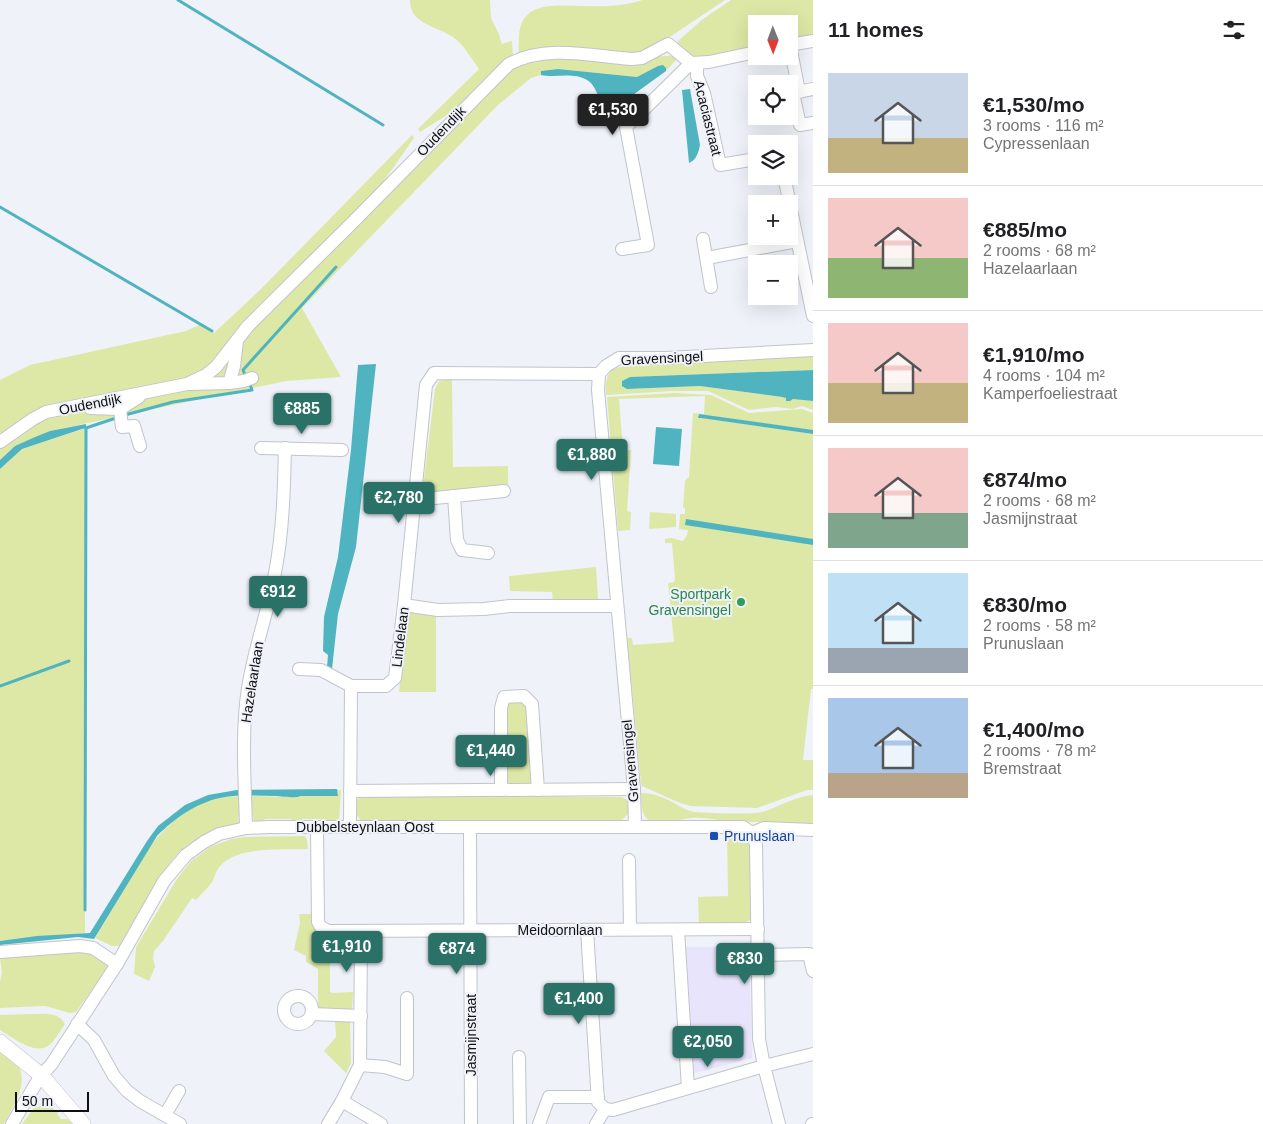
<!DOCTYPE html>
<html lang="en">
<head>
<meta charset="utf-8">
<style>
  body { margin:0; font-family:Arial,sans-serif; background:#f6f6f6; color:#202124; height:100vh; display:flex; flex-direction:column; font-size:19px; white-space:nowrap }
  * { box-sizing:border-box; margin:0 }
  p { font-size:16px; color:#757577 }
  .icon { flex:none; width:28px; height:28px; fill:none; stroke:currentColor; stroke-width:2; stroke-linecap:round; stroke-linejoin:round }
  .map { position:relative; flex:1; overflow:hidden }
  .details { display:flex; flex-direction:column; background:#fff; width:450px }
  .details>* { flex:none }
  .needle { width:32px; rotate:179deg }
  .tools { position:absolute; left:748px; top:15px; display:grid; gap:10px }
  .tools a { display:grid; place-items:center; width:50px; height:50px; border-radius:0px; background:#fff; box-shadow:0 5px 20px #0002; font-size:25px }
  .scale { position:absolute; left:15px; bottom:12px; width:74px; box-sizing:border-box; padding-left:5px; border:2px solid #0f1012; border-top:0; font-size:14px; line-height:18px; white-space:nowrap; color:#0f1012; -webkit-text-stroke:4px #eff2f9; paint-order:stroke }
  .price { position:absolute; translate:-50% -42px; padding:0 11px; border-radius:5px; background:#2a7168; color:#fff; font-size:16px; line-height:32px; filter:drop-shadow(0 1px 2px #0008) }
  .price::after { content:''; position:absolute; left:50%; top:30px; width:15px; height:11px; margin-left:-8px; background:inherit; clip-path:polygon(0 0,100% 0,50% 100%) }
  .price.selected { background:#222; color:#fff }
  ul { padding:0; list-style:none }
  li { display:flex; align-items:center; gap:15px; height:125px; padding:0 15px }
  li+li { border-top:1px solid #e0e0e0 }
  li span { display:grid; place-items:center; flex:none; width:140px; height:100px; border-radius:0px; color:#555 }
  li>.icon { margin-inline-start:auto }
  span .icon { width:60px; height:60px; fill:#fffc; stroke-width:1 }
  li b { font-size:21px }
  h2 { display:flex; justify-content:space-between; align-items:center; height:60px; padding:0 15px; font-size:21px }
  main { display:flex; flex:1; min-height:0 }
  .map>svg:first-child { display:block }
  .education { fill:#e8e4fb }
  .green { fill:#dde8a6 }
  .water { fill:#4fb4bf }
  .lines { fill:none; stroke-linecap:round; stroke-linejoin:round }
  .stream { stroke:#4fb4bf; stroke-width:3 }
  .minor-casing { stroke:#c1c4cb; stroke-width:14 }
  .major-casing { stroke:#c1c4cb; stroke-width:16 }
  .minor { stroke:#fff; stroke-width:12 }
  .major { stroke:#fff; stroke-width:15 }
  .leisure-dot { fill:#2e9e5b; stroke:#eff2f9; stroke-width:2 }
  .transit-dot { fill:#1a4fb4; stroke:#eff2f9; stroke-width:2 }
  .labels { text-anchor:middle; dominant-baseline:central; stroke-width:4; stroke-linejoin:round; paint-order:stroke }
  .street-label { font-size:14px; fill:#0f1012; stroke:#eff2f9 }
  .leisure-label { font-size:14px; fill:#27864d; stroke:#eff2f9; text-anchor:end }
  .transit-label { font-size:14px; fill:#164399; stroke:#eff2f9; text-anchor:start }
</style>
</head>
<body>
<main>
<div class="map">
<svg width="813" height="1124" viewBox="0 0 813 1124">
  <rect width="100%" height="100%" fill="#eff2f9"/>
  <path class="education" d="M684 947H749L752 1058 691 1074Z"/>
  <g class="green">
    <path d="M410 0H490L491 18 498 32 502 44 512 41 513 57 463 105 420 132 418 129 479 69C471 58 464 45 453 37 439 27 409 24 410 0Z"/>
    <path d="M643 0H725L655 47 636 55H519C518 48 519 42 519 35 522 0 557 6 585 6 604 7 624 6 643 0Z"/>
    <path d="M731 0H813V37L789 41V24H756V48L695 59 678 44V41L703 19Z"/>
    <path d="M669 56 679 57 666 71V68L637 77 558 69 541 71V75L531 78 498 105 302 308 341 377 286 381 50 431 15 446 0 460V448L12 434 50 416 195 384 248 334 509 68 533 59Z"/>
    <path d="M412 135 414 138 374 195 216 361 203 370 186 378 39 412 18 421 2 434 0 432V380L30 365 186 331 199 325 214 333 262 288Z"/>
    <path d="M813 356V370L630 377 622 381 627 389 700 386 813 401V410L802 406 793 409 776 407 749 410 708 391H671L606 395C605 376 608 367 628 366V363Z"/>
    <path d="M445 380H452L453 467 508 466V485L422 495 435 389 439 381Z"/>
    <path d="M675 393 711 395 749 413 802 409 813 413V430L698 414 703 418 813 434V689H811L803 760H813V790H807L757 808 691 806 680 803 642 786 641 783 627 638H632L633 645 674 642 668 583 674 582 675 578 672 543H665V539L672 538 683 541 687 535 688 530 679 529 680 514H685V508H683L685 481 689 477 693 413 704 414 705 396 619 399 623 450H631L627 511 631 512 630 530 618 531 607 397Z"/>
    <path d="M86 428 85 933 0 941V469L22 449Z"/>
    <path d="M650 512 676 514V527L649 529Z"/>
    <path d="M596 567 598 599 553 602 552 592 510 591 509 576Z"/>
    <path d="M408 610 436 612V692H399Z"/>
    <path d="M518 700 527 704 533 786H505L504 703Z"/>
    <path d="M337 790H341L339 822H323L320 819H302L300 822H294L291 819H265L263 822 254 823 253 815 250 816 249 796 295 797V798L300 796H338Z"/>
    <path d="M641 793C652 793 664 797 674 803 681 807 687 811 695 812 710 813 748 815 762 812 779 807 795 796 813 795V824C786 822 759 823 733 821 718 821 705 817 691 818 680 819 659 826 649 820 640 815 642 802 641 793Z"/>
    <path d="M240 796 242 816 238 817 239 824C220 829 202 834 186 846 163 863 135 920 120 946H112L95 938 148 850C165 825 190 804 220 798 227 796 234 797 240 796Z"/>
    <path d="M361 796 622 797 629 801V813L622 820 611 821 362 822 356 814 355 802Z"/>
    <path d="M727 831 744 832 750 838 752 919C738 928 716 924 699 924L698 897 728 896Z"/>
    <path d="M305 836 307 839 308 849C284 850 238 846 221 865 216 870 215 877 212 882 207 889 201 894 196 900L192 898 163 941 154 951 153 958 155 967 149 981 134 974 136 947 177 879 190 862 210 847 231 839 244 837Z"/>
    <path d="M299 914H313L317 932 319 934H330V991L332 993 353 992 352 1011 318 1010V969L306 962V956L294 950 300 923Z"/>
    <path d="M74 951C86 952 101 955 108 967L76 1012 70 1013 45 1006 0 1008V982L2 972 0 958Z"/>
    <path d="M30 1014C43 1014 58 1011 65 1024 60 1031 55 1041 48 1046 34 1055 12 1037 0 1030V1015Z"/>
    <path d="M335 1021H350L351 1063 346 1073 324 1051 336 1037Z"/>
    <path d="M0 1049C6 1054 17 1062 20 1069 27 1088 12 1108 4 1124H0Z"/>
    <path d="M48 1104 58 1113 57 1114 61 1119H67L73 1124H22L34 1108Z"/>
  </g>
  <g class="water">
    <path d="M663 65 666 68V71L619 105C593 107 601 88 587 80 574 72 555 78 541 75V71L558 69 637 77 658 66Z"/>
    <path d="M690 89 700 145C698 153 697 159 689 163L682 90Z"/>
    <path d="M376 364 356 547 338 614 332 669 327 667 328 655 323 651 324 617 338 557 351 450 358 365Z"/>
    <path d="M813 370V401L793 399 790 401H786V398L782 397 700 386 627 389 622 386V381L630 377Z"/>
    <path d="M699 414 813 430V434L701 418H698Z"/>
    <path d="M86 424V428L82 429 22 449 0 469V460L15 446 35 437 50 431Z"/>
    <path d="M656 427 682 429 679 466 653 464Z"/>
    <path d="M686 519 813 539V545L685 525Z"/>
    <path d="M337 789 338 796H300C296 799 282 796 275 796 257 796 238 794 220 798 196 803 174 819 157 836L94 939 78 937 0 945V941L37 936 90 933 147 841 158 826 185 805 208 795 237 790Z"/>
  </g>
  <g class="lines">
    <g class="stream">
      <path d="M178 0 383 125"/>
      <path d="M0 207 212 331"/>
      <path d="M246 377 243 370 336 267"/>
      <path d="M125 415 173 402 252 390 249 382"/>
      <path d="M0 686 69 661"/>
      <path d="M85 910 86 428 119 417"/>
    </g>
    <g class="minor-casing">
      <g id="minor">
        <path d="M789 45 813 41"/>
        <path d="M790 45 799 92"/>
        <path d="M691 63 709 62 756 52"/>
        <path d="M697 64V76L704 93 720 165 756 159"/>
        <path d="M813 89 793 93 800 125 813 123"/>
        <path d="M784 176 813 316"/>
        <path d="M703 239 711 287"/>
        <path d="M622 249 648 245 626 127 691 63"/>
        <path d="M707 258 797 241"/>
        <path d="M229 383 244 381 252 378"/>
        <path d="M190 384 229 383 234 366 237 341"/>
        <path d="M90 408 120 409 139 397"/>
        <path d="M120 409 122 427 134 426 140 446"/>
        <path d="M0 442 33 419 46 412 187 384 206 375 216 367 248 326 351 224 509 64C547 44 591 56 632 59L642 58 668 44 691 63"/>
        <path d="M261 448 342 450"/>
        <path d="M454 496 457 540 462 550 488 553"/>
        <path d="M415 500 504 491"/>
        <path d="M404 605 438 610 484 609 510 606H617"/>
        <path d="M299 669 321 670 351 686"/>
        <path d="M501 790V708L504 697 524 696 532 704 538 790"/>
        <path d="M350 791 634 789"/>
        <path d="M317 827 318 922 321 927 328 931 758 929"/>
        <path d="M350 827 351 686H386L395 678 404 605 426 385 434 373 599 374"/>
        <path d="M470 827 471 1124"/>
        <path d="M635 827 634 789 598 390 599 374 606 366 619 358H667L813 350"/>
        <path d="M246 828C245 781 241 734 248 688 254 649 268 612 275 573 283 532 284 490 285 448"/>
        <path d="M752 833 756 844 759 1039 764 1066 779 1124"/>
        <path d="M752 833 764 828 813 830"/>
        <path d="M629 860 630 929"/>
        <path d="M587 930 598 1102 605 1109 596 1124"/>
        <path d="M678 930 688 1088"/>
        <path d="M0 952 80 946 93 948 117 964"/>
        <path d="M758 955 809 954 813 971"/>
        <circle cx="298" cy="1010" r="14"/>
        <path d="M312 1014 361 1016"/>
        <path d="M77 1024 94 1040 114 1076 127 1091 140 1101 180 1124"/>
        <path d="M519 1057 520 1124"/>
        <path d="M360 1065 385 1067 407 1074V998"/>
        <path d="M342 1101 381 1124"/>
        <path d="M605 1109 613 1110 764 1066 813 1054"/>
        <path d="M165 1115 179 1091"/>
        <path d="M12 1124 41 1075 51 1065 117 964 164 881 186 855 204 842 219 834 246 828 269 827H743L752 833"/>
        <path d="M328 1124 342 1101 360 1065 361 931"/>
        <path d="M539 1124 549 1097H598"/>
        <path d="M812 1124H813"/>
      </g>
    </g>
    <g class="major-casing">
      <path id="major" d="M0 1042 41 1075 83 1124"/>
    </g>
    <use href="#minor" class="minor"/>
    <use href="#major" class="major"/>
  </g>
  <circle class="leisure-dot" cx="741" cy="602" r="5"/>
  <rect class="transit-dot" x="709" y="831" width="10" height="10" rx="2.5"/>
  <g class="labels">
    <g class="street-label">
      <text transform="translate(708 118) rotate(76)">Acaciastraat</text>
      <text transform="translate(441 131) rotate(-46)">Oudendijk</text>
      <text transform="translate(662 358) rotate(-3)">Gravensingel</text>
      <text transform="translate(90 404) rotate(-11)">Oudendijk</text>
      <text transform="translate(400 637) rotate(-83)">Lindelaan</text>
      <text transform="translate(252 682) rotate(-81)">Hazelaarlaan</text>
      <text transform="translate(630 761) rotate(-95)">Gravensingel</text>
      <text x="365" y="827">Dubbelsteynlaan Oost</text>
      <text x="560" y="930">Meidoornlaan</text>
      <text transform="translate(471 1035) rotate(-90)">Jasmijnstraat</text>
    </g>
    <g class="leisure-label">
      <text x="731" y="594">Sportpark<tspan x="731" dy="16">Gravensingel</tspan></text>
    </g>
    <g class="transit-label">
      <text x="724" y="836">Prunuslaan</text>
    </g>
  </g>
</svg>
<div class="tools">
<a><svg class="needle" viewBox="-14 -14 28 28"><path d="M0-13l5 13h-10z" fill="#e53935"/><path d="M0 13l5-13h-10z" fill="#757577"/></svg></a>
<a><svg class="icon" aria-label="locate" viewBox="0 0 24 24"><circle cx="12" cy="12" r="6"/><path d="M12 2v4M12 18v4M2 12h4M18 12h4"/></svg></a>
<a><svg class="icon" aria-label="layers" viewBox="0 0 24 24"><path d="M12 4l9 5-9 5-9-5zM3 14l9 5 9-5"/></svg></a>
<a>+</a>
<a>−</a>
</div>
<div class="scale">50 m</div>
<b class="price selected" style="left:613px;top:136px">€1,530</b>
<b class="price" style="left:302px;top:435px">€885</b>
<b class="price" style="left:592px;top:481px">€1,880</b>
<b class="price" style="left:399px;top:524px">€2,780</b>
<b class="price" style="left:278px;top:618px">€912</b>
<b class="price" style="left:491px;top:777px">€1,440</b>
<b class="price" style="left:347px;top:973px">€1,910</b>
<b class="price" style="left:457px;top:975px">€874</b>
<b class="price" style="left:745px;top:985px">€830</b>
<b class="price" style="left:579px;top:1025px">€1,400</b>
<b class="price" style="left:708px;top:1068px">€2,050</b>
</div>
<section class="details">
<h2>11 homes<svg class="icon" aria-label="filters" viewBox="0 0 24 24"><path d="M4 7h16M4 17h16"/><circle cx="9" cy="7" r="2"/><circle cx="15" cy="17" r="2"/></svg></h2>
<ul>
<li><span style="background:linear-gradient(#c9d6e8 65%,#c2b280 0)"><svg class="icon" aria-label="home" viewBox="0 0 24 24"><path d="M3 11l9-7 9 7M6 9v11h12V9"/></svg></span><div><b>€1,530/mo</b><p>3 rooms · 116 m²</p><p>Cypressenlaan</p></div></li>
<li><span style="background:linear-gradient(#f6c9c9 60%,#8fb573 0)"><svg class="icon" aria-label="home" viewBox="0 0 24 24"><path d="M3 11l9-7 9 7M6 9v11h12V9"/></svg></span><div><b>€885/mo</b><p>2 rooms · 68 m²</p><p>Hazelaarlaan</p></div></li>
<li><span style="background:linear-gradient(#f6c9c9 60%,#c2b280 0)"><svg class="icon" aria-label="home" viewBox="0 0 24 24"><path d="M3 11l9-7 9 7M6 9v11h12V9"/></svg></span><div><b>€1,910/mo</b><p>4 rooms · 104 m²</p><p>Kamperfoeliestraat</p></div></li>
<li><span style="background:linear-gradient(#f6c9c9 65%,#7fa58c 0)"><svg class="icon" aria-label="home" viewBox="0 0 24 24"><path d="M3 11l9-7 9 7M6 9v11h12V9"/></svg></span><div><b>€874/mo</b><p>2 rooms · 68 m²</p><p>Jasmijnstraat</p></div></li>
<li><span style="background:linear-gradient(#bfe0f5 75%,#9aa5b1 0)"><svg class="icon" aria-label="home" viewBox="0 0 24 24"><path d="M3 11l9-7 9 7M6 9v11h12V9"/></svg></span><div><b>€830/mo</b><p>2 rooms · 58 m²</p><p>Prunuslaan</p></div></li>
<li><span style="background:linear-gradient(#a9c7e8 75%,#b9a48a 0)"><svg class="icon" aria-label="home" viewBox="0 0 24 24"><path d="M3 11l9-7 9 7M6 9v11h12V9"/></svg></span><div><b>€1,400/mo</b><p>2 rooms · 78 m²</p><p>Bremstraat</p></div></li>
</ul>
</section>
</main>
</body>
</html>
